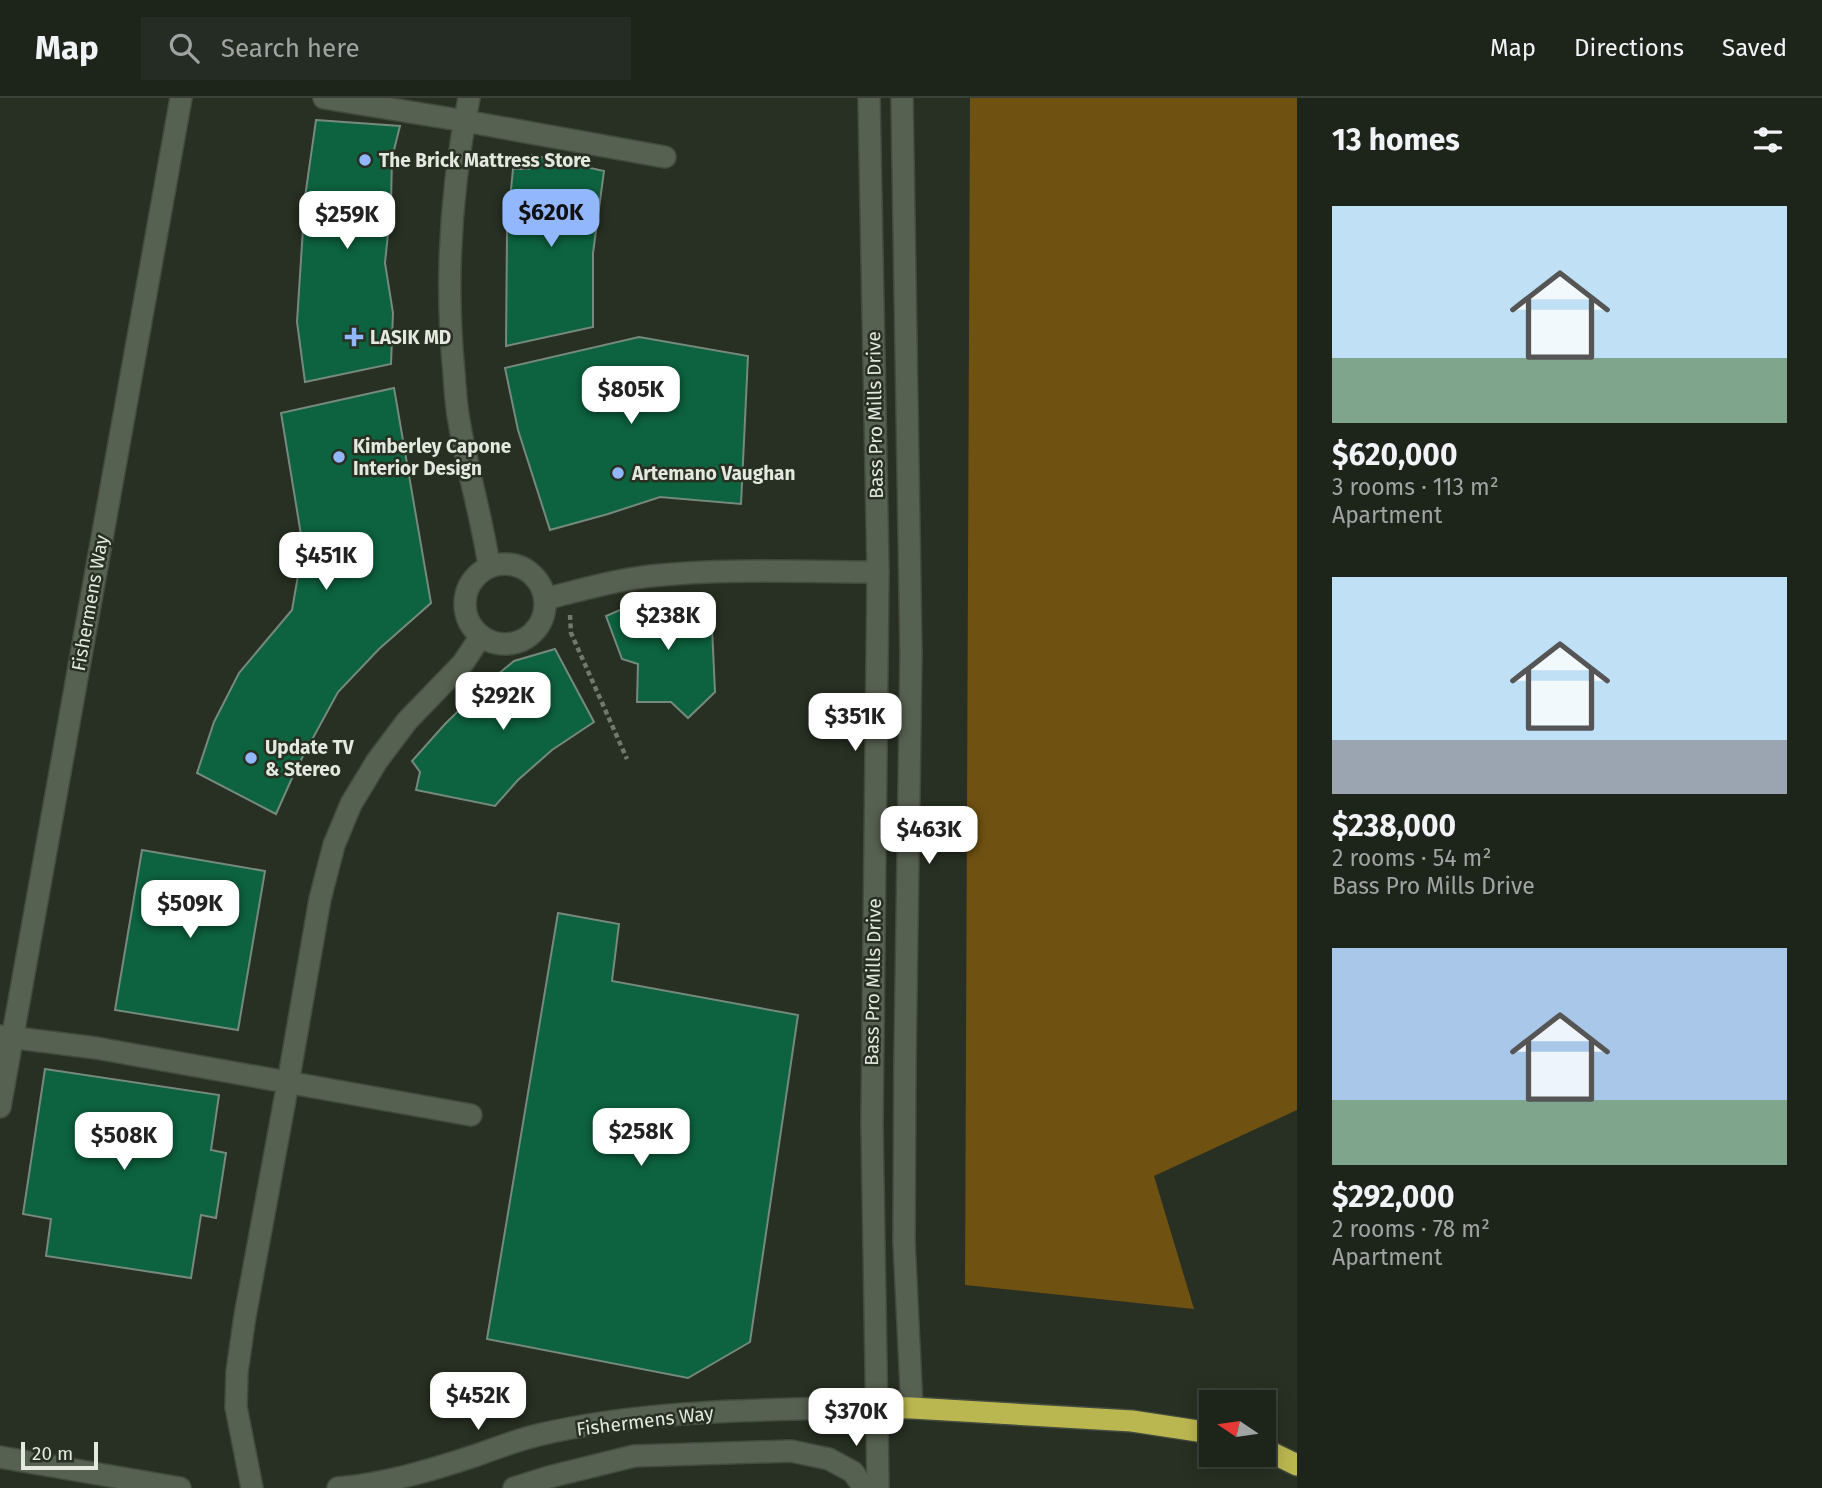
<!DOCTYPE html>
<html lang="en">
<head>
<meta charset="utf-8">
<style>
  body { margin:0; font-family:"Fira Sans",sans-serif; background:#252c23; color:#f1f3f6; height:100vh; display:flex; flex-direction:column; font-size:26px; white-space:nowrap }
  * { box-sizing:border-box; margin:0 }
  p { font-size:23px; color:#a0a4a2 }
  .icon { flex:none; width:38px; height:38px; fill:none; stroke:currentColor; stroke-width:2; stroke-linecap:round; stroke-linejoin:round }
  .map { position:relative; flex:1; overflow:hidden }
  .details { display:flex; flex-direction:column; background:#1d241a; width:525px }
  .details>* { flex:none }
  .needle { width:46px; rotate:283deg }
  .tools { position:absolute; left:1199px; top:1292px; display:grid; gap:14px }
  .tools a { display:grid; place-items:center; width:77px; height:77px; border-radius:0px; background:#1d241a; box-shadow:0 4px 18px #0003,0 0 0 2px #3b4139; font-size:35px }
  .scale { position:absolute; left:21px; bottom:18px; width:77px; box-sizing:border-box; padding-left:7px; border:4px solid #e4e9e0; border-top:0; font-size:19px; line-height:24px; white-space:nowrap; color:#e4e9e0; -webkit-text-stroke:5px #273022; paint-order:stroke }
  .price { position:absolute; translate:-50% -60px; padding:0 16px; border-radius:14px; background:#fff; color:#222; font-size:23px; line-height:46px; filter:drop-shadow(0 2px 4px #0008) }
  .price::after { content:''; position:absolute; left:50%; top:42px; width:21px; height:16px; margin-left:-10px; background:inherit; clip-path:polygon(0 0,100% 0,50% 100%) }
  .price.current { background:#93b7fd; color:#111 }
  ul { padding:0; list-style:none }
  li { display:grid; align-content:center; gap:14px; height:371px; padding:0 35px }
  li span { display:grid; place-items:center; height:217px; border-radius:0px; color:#555 }
  li>.icon { margin-inline-start:auto }
  span .icon { width:126px; height:126px; fill:#fffc; stroke-width:1 }
  li b { font-size:30px }
  h2 { display:flex; justify-content:space-between; align-items:center; height:84px; padding:0 35px; font-size:30px }
  header { display:flex; align-items:center; gap:42px; box-sizing:border-box; height:98px; padding:0 35px; background:#1d241a; border-bottom:2px solid #3b4139 }
  header strong { font-size:33px }
  nav { display:flex; gap:38px; margin-inline-start:auto; font-size:24px }
  .search { width:490px; height:63px; background:#252c23; display:flex; align-items:center; gap:18px; box-sizing:border-box; padding:0 24px; border-radius:0px; color:#a0a4a2; font-size:26px }
  main { display:flex; flex:1; min-height:0 }
  .map>svg:first-child { display:block }
  .green { fill:#6f5112 }
  .building { fill:#0d633f; stroke:#76897e; stroke-width:2 }
  .lines { fill:none; stroke-linecap:round; stroke-linejoin:round }
  .minor-casing { stroke:#434a3e; stroke-width:24 }
  .highway-casing { stroke:#434a3e; stroke-width:24 }
  .path { stroke:#71786c; stroke-width:4.5; stroke-dasharray:5 3.5; stroke-linecap:butt }
  .minor { stroke:#576151; stroke-width:21 }
  .highway { stroke:#bbb750; stroke-width:21 }
  .poi-dot { fill:#93b7fd; stroke:#273022; stroke-width:2.5 }
  .labels { text-anchor:middle; dominant-baseline:central; stroke-width:5; stroke-linejoin:round; paint-order:stroke }
  .poi-label { font-size:19px; font-weight:bold; fill:#e4e9e0; stroke:#273022; text-anchor:start }
  .street-label { font-size:19px; fill:#e4e9e0; stroke:#273022 }
</style>
</head>
<body>
<header>
<strong>Map</strong>
<div class="search"><svg class="icon" aria-label="search" viewBox="0 0 24 24"><circle cx="10" cy="10" r="6"/><path d="M15 15l6 6"/></svg>Search here</div>
<nav><a>Map</a><a>Directions</a><a>Saved</a></nav>
</header>
<main>
<div class="map">
<svg width="1297" height="1390" viewBox="0 0 1297 1390">
  <rect width="100%" height="100%" fill="#273022"/>
  <path class="green" d="M970 0H1297V1012L1154 1078 1194 1211 965 1187Z"/>
  <g class="building">
    <path d="M316 22 400 28 392 60 391 106 385 165 393 215 391 266 305 284 297 224 305 99Z"/>
    <path d="M532 57 604 73 593 155V229L506 248 507 133 513 71H529Z"/>
    <path d="M639 239 748 258 741 406 660 399 608 416 550 432 518 332 505 270Z"/>
    <path d="M394 290 431 505 379 551 338 594 296 671 276 716 197 675 214 624 239 575 292 512 303 449 281 315Z"/>
    <path d="M634 506 711 508 715 594 688 620 671 604H637L638 566 622 561 606 518Z"/>
    <path d="M555 551 594 624 552 652 518 682 495 708 416 692 420 674 412 663 445 626 485 587 514 563Z"/>
    <path d="M142 752 265 773 238 932 115 912Z"/>
    <path d="M558 815 619 826 612 883 798 917 750 1244 688 1280 487 1241Z"/>
    <path d="M45 971 219 997 211 1052 226 1055 216 1120 201 1117 191 1180 46 1158 51 1121 23 1116Z"/>
  </g>
  <g class="lines">
    <g class="minor-casing">
      <g id="minor">
        <path d="M324 0 465 23 665 59"/>
        <path d="M469 0C451 90 445 184 454 275 455 291 456 307 459 323 467 372 482 419 489 468"/>
        <path d="M869 0 878 474 872 1025 878 1390"/>
        <path d="M902 0 911 556 905 961 904 1143 912 1310"/>
        <circle cx="505" cy="506" r="40"/>
        <path d="M545 501C580 492 615 482 651 478 726 470 803 474 878 474"/>
        <path d="M0 938 96 950 471 1017"/>
        <path d="M0 1009 181 0"/>
        <path d="M0 1359 180 1390"/>
        <path d="M252 1390 236 1309 237 1274 245 1218 288 985 320 801 334 747 351 706 377 663 407 623 463 565 481 538"/>
        <path d="M338 1390C385 1386 432 1372 477 1357 497 1350 517 1342 538 1337 648 1311 763 1312 876 1309"/>
        <path d="M514 1390 549 1379 634 1358 791 1353 829 1361 853 1374 864 1390"/>
      </g>
    </g>
    <g class="highway-casing">
      <g id="highway">
        <path d="M876 1309 912 1310 1132 1323 1211 1335"/>
        <path d="M1264 1351 1297 1367"/>
      </g>
    </g>
    <path class="path" d="M570 517 571 535 627 661"/>
    <use href="#minor" class="minor"/>
    <use href="#highway" class="highway"/>
  </g>
  <g class="poi-dot">
    <circle cx="365" cy="62" r="7"/>
    <path d="M350.5 228.5h7v7h7v7h-7v7h-7v-7h-7v-7h7z"/>
    <circle cx="339" cy="359" r="7"/>
    <circle cx="618" cy="375" r="7"/>
    <circle cx="251" cy="660" r="7"/>
  </g>
  <g class="labels">
    <g class="poi-label">
      <text x="379" y="62">The Brick Mattress Store</text>
      <text x="370" y="239">LASIK MD</text>
      <text x="353" y="348">Kimberley Capone<tspan x="353" dy="22">Interior Design</tspan></text>
      <text x="632" y="375">Artemano Vaughan</text>
      <text x="265" y="649">Update TV<tspan x="265" dy="22">&amp; Stereo</tspan></text>
    </g>
    <g class="street-label">
      <text transform="translate(875 317) rotate(-91)">Bass Pro Mills Drive</text>
      <text transform="translate(90 505) rotate(-80)">Fishermens Way</text>
      <text transform="translate(873 884) rotate(-89)">Bass Pro Mills Drive</text>
      <text transform="translate(645 1323) rotate(-7)">Fishermens Way</text>
    </g>
  </g>
</svg>
<div class="tools">
<a><svg class="needle" viewBox="-14 -14 28 28"><path d="M0-13l5 13h-10z" fill="#e53935"/><path d="M0 13l5-13h-10z" fill="#a0a4a2"/></svg></a>
</div>
<div class="scale">20 m</div>
<b class="price current" style="left:551px;top:151px">$620K</b>
<b class="price" style="left:347px;top:153px">$259K</b>
<b class="price" style="left:631px;top:328px">$805K</b>
<b class="price" style="left:326px;top:494px">$451K</b>
<b class="price" style="left:668px;top:554px">$238K</b>
<b class="price" style="left:503px;top:634px">$292K</b>
<b class="price" style="left:855px;top:655px">$351K</b>
<b class="price" style="left:929px;top:768px">$463K</b>
<b class="price" style="left:190px;top:842px">$509K</b>
<b class="price" style="left:641px;top:1070px">$258K</b>
<b class="price" style="left:124px;top:1074px">$508K</b>
<b class="price" style="left:478px;top:1334px">$452K</b>
<b class="price" style="left:856px;top:1350px">$370K</b>
</div>
<section class="details">
<h2>13 homes<svg class="icon" aria-label="filters" viewBox="0 0 24 24"><path d="M4 7h16M4 17h16"/><circle cx="9" cy="7" r="2"/><circle cx="15" cy="17" r="2"/></svg></h2>
<ul>
<li><span style="background:linear-gradient(#bfe0f5 70%,#7fa58c 0)"><svg class="icon" aria-label="home" viewBox="0 0 24 24"><path d="M3 11l9-7 9 7M6 9v11h12V9"/></svg></span><div><b>$620,000</b><p>3 rooms · 113 m²</p><p>Apartment</p></div></li>
<li><span style="background:linear-gradient(#bfe0f5 75%,#9aa5b1 0)"><svg class="icon" aria-label="home" viewBox="0 0 24 24"><path d="M3 11l9-7 9 7M6 9v11h12V9"/></svg></span><div><b>$238,000</b><p>2 rooms · 54 m²</p><p>Bass Pro Mills Drive</p></div></li>
<li><span style="background:linear-gradient(#a9c7e8 70%,#7fa58c 0)"><svg class="icon" aria-label="home" viewBox="0 0 24 24"><path d="M3 11l9-7 9 7M6 9v11h12V9"/></svg></span><div><b>$292,000</b><p>2 rooms · 78 m²</p><p>Apartment</p></div></li>
</ul>
</section>
</main>
</body>
</html>
